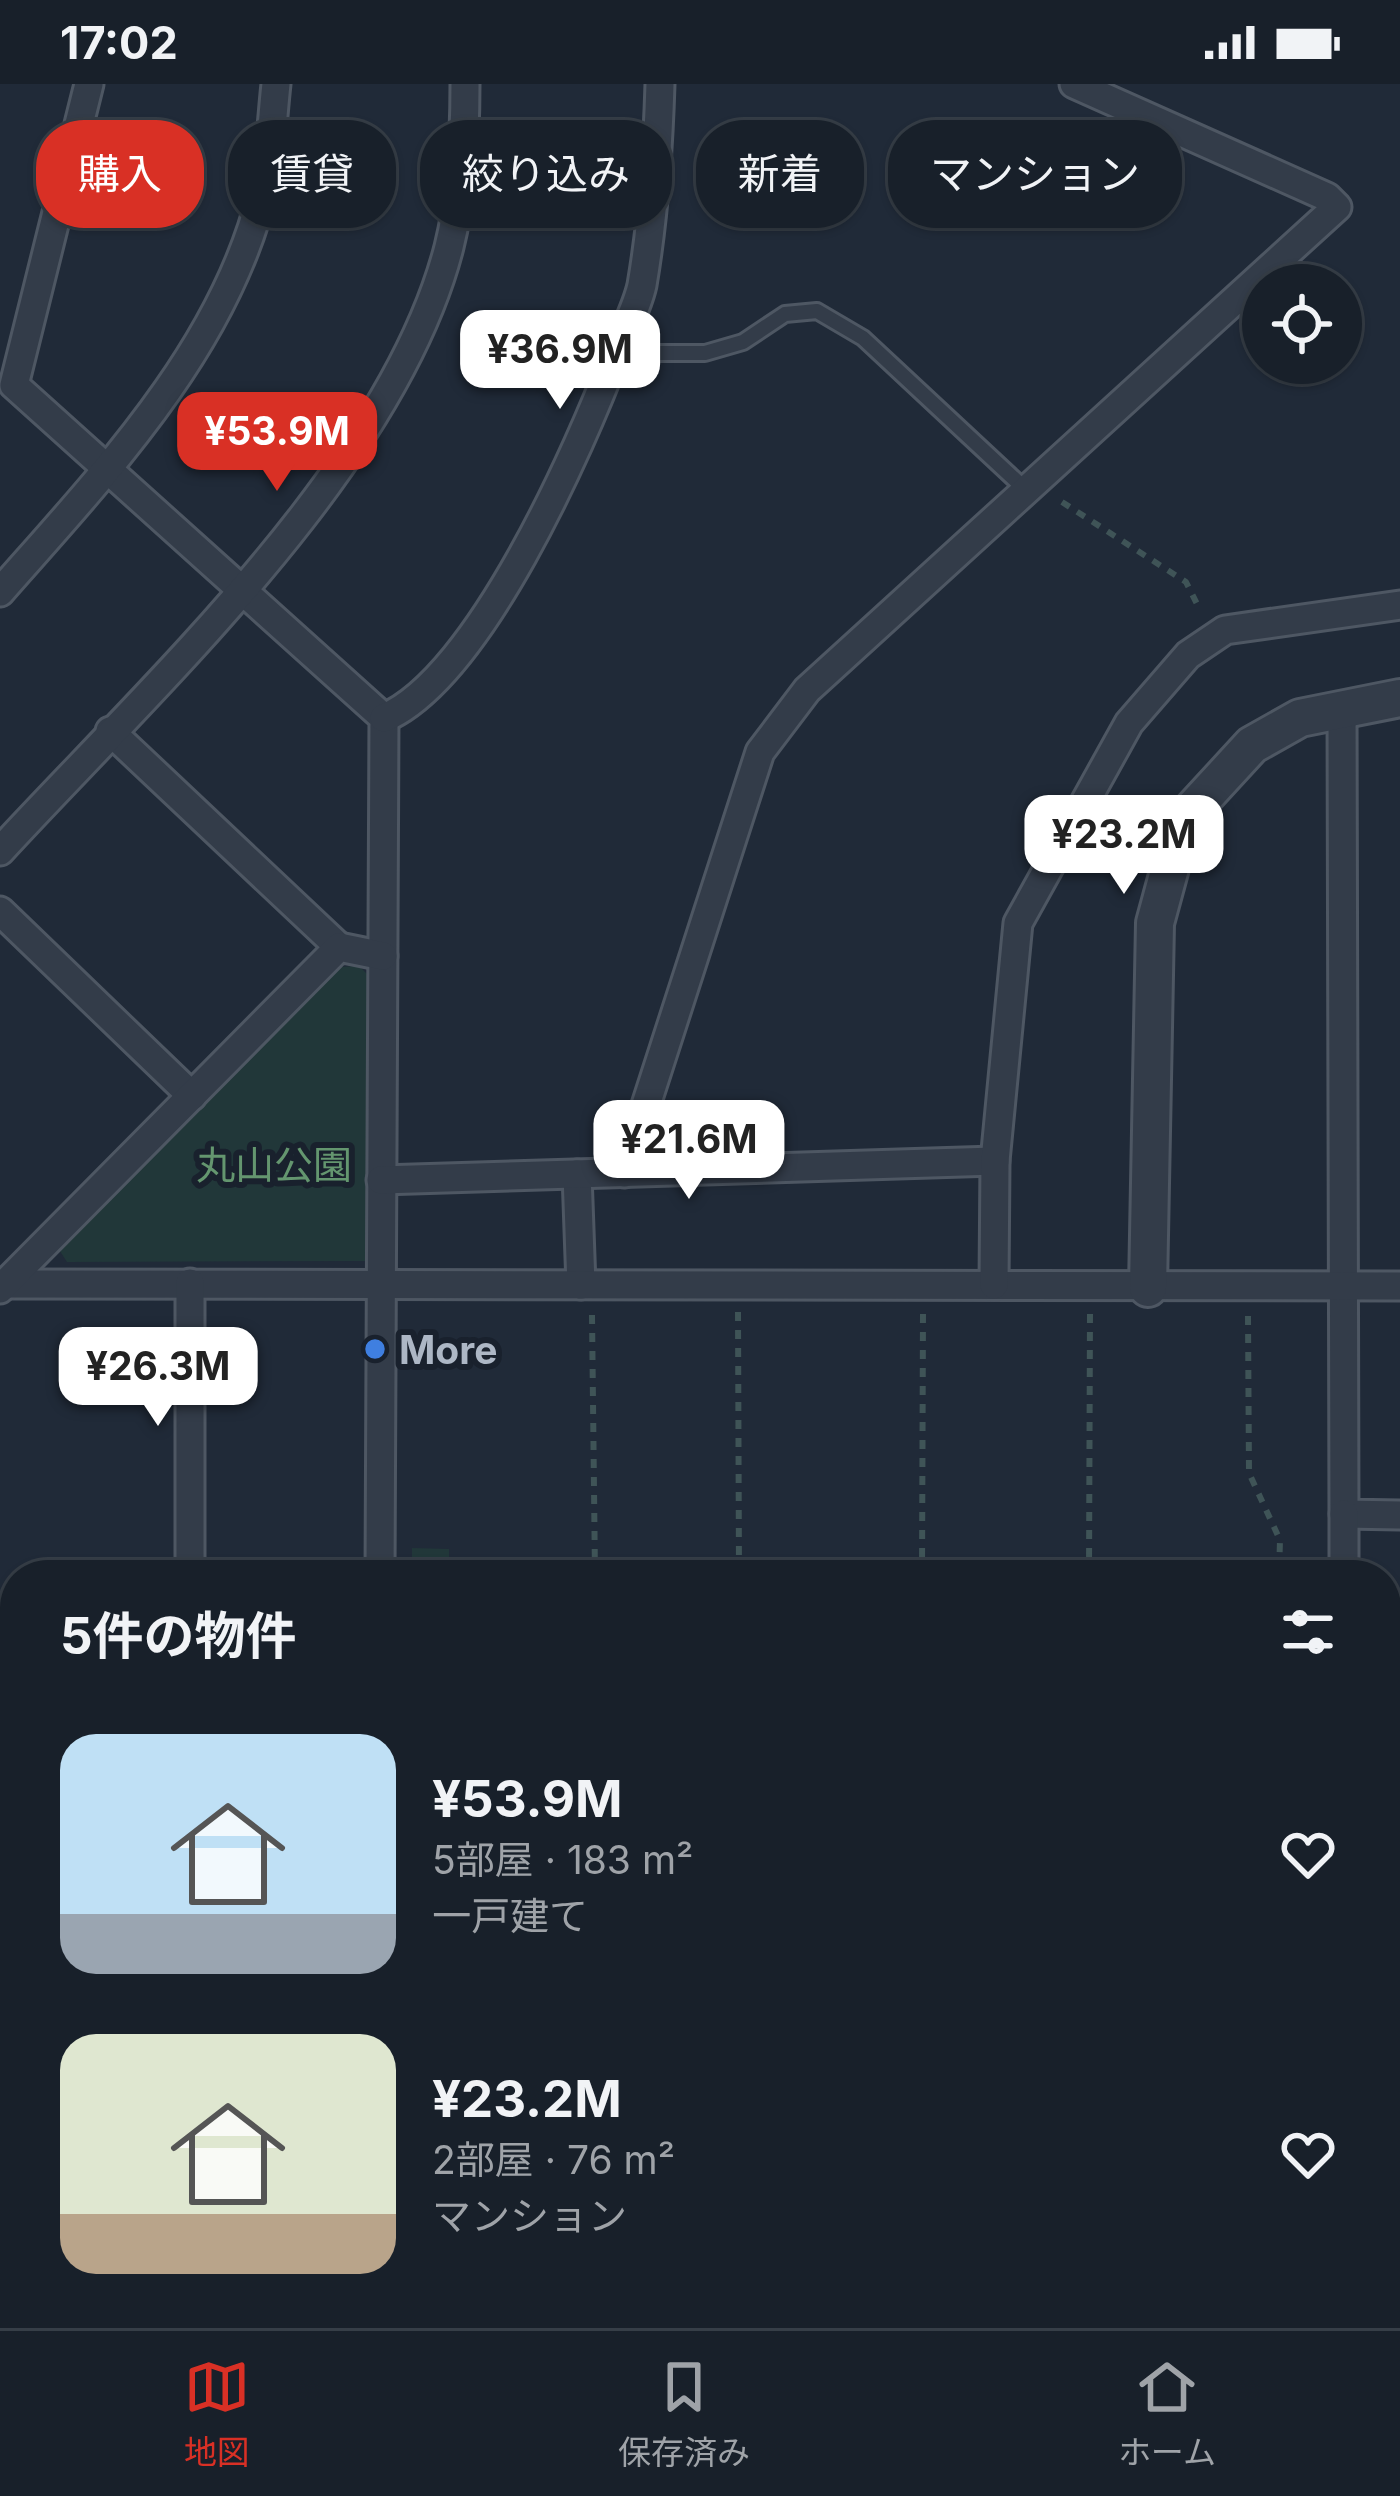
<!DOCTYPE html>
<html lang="ja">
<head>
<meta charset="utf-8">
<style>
  body { margin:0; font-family:Inter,"Noto Sans JP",sans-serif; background:#212832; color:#f1f3f6; height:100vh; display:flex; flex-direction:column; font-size:45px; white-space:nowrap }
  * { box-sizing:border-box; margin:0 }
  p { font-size:39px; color:#9fa3a8 }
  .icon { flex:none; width:66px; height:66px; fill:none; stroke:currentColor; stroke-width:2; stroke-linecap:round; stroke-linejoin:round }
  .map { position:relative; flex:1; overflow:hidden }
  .drawer { position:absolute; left:0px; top:1476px; width:1401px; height:768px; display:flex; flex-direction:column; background:#18202a; border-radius:48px 48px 0 0; box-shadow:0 3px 9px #0004,0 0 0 3px #363e47 }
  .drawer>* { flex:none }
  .hud { position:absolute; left:36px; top:36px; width:1329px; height:108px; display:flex; gap:24px }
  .buttons { position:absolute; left:1242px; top:180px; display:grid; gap:24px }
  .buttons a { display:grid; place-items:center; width:120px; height:120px; border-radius:50%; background:#18202a; box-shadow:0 3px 9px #0004,0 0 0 3px #363e47; font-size:60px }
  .price { position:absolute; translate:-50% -102px; padding:0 27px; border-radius:24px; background:#fff; color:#222; font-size:39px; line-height:78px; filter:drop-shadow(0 3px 6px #0008) }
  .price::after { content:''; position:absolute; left:50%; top:72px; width:36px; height:27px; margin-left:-18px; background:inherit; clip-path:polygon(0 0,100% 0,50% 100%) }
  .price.on { background:#d93025; color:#fff }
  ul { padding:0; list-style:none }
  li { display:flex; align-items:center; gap:36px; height:300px; padding:0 60px }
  li span { display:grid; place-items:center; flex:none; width:336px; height:240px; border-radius:36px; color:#555 }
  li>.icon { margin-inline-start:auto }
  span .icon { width:144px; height:144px; fill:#fffc; stroke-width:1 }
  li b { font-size:51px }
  h2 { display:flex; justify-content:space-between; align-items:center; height:144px; padding:0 60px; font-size:51px }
  .chip { padding:0 42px; border-radius:48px; background:#18202a; box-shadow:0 3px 9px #0004,0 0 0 3px #363e47; font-size:42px; line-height:108px }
  .chip.on { background:#d93025; color:#fff }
  .status { display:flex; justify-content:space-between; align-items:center; height:84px; padding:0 60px; background:#18202a; direction:ltr }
  .status svg { height:33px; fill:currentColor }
  .menu { display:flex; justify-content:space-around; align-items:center; height:168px; border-top:3px solid #363e47; background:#18202a; font-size:33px; color:#9fa3a8 }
  .menu a { display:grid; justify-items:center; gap:6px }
  .menu .on { color:#d93025 }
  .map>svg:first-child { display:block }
  .park { fill:#213739 }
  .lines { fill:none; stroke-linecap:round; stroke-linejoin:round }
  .service-casing { stroke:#4e5763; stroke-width:20 }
  .minor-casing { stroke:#4e5763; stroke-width:33 }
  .tertiary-casing { stroke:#4e5763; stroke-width:42 }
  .path { stroke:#3f5457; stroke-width:6; stroke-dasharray:9 9; stroke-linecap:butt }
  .service { stroke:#333c49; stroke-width:14 }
  .minor { stroke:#333c49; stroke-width:27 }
  .tertiary { stroke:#333c49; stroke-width:36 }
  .shop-dot { fill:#3f7fe0; stroke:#19212d; stroke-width:4.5 }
  .labels { text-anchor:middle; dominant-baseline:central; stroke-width:12; stroke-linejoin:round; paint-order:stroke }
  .park-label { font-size:39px; fill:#64966f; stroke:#19212d }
  .poi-label { font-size:39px; font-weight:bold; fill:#adb7c5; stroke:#19212d; text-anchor:start }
</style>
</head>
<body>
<div class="status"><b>17:02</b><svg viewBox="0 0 49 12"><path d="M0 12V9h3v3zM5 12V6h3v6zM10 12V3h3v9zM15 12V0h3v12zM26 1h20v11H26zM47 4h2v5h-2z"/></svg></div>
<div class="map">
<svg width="1400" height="2244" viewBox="0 0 1400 2244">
  <rect width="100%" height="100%" fill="#202a38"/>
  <g class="park">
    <path d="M359 882 371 894 366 1177 67 1178 56 1161 337 883Z"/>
    <path d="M412 1464 449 1465V1491H412Z"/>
    <path d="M400 2229H720L719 2244H399Z"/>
  </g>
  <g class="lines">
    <g class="service-casing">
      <path id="service" d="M616 269H705L743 258 785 230 817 227 863 254 1026 406"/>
    </g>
    <g class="minor-casing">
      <g id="minor">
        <path d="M89 0 14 301 384 634 380 1491"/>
        <path d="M0 508C102 392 224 265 262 110 271 75 272 36 276 0"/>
        <path d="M1342 623 1344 1430 1400 1431"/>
        <path d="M384 634C479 594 580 364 616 269 624 247 637 224 642 201 653 136 658 65 660 0"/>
        <path d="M110 647 339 863"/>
        <path d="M0 767C151 603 393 382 449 163 462 111 465 54 465 0"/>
        <path d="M0 827 192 1012"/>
        <path d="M624 1089 760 668 807 606 1337 123 1327 113 1074 0"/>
        <path d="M577 1090 581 1201"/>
        <path d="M381 1096 995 1077"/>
        <path d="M5 1200 1400 1202"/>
        <path d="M994 1201 995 1077 1018 839 1129 639 1188 571 1225 546 1400 521"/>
        <path d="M0 1205 339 863 383 872"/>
        <path d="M1344 1430V1491"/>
        <path d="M190 1491V1199"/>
        <path d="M1386 1639 1400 1656"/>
        <path d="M0 1676 15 1675"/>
        <path d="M190 2244V2229"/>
        <path d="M375 2244V2229"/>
      </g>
    </g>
    <g class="tertiary-casing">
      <g id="tertiary">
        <path d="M1148 1204 1155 839 1183 736 1252 661 1300 634 1400 614"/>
        <path d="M0 2109 15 2118"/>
        <path d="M1386 2160 1400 2161"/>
      </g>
    </g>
    <g class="path">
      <path d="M1062 418 1186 498 1199 524"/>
      <path d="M738 1228 739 1491"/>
      <path d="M592 1231 595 1491"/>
      <path d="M1248 1232 1249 1389 1280 1456 1279 1491"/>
      <path d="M922 1491 923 1229"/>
      <path d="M1089 1491 1090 1230"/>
      <path d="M1386 1727 1400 1747"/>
      <path d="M1386 1849H1400"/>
      <path d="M902 2229 903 2244"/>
      <path d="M742 2244V2229"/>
      <path d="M1071 2244V2229"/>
      <path d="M1246 2244 1247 2229"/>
    </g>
    <use href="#service" class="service"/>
    <use href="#minor" class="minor"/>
    <use href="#tertiary" class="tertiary"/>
  </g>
  <circle class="shop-dot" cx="375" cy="1265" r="12"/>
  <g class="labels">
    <g class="park-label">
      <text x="274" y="1080">丸山公園</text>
    </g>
    <g class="poi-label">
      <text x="399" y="1265">More</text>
    </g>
  </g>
</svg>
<div class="buttons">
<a><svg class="icon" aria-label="locate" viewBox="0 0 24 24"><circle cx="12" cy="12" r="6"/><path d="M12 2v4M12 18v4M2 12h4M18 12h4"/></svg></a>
</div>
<b class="price" style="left:560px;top:328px">¥36.9M</b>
<b class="price on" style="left:277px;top:410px">¥53.9M</b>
<b class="price" style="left:1124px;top:813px">¥23.2M</b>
<b class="price" style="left:689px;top:1118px">¥21.6M</b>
<b class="price" style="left:158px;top:1345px">¥26.3M</b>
<div class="hud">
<a class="chip on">購入</a>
<a class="chip">賃貸</a>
<a class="chip">絞り込み</a>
<a class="chip">新着</a>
<a class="chip">マンション</a>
</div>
<section class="drawer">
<h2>5件の物件<svg class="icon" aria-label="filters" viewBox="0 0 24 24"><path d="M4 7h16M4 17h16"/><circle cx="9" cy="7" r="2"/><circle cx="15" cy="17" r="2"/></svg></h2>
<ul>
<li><span style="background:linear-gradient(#bfe0f5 75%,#9aa5b1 0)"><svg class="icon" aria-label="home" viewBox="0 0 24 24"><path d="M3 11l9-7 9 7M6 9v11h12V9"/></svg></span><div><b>¥53.9M</b><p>5部屋 · 183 m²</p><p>一戸建て</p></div><svg class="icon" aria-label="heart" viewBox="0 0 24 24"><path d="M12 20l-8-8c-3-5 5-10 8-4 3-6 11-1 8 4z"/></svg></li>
<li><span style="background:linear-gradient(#dfe7d0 75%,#b9a48a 0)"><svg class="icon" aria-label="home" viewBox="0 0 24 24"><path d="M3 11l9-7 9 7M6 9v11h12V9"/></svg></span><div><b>¥23.2M</b><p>2部屋 · 76 m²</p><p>マンション</p></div><svg class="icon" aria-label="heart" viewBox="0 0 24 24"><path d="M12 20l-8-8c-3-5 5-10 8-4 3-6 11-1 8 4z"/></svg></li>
</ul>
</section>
</div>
<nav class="menu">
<a class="on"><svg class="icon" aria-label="map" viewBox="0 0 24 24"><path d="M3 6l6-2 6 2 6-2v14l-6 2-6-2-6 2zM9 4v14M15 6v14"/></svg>地図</a>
<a><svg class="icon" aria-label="saved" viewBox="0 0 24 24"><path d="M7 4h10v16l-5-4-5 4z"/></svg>保存済み</a>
<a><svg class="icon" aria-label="home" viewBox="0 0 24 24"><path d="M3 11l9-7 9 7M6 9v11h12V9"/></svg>ホーム</a>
</nav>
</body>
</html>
